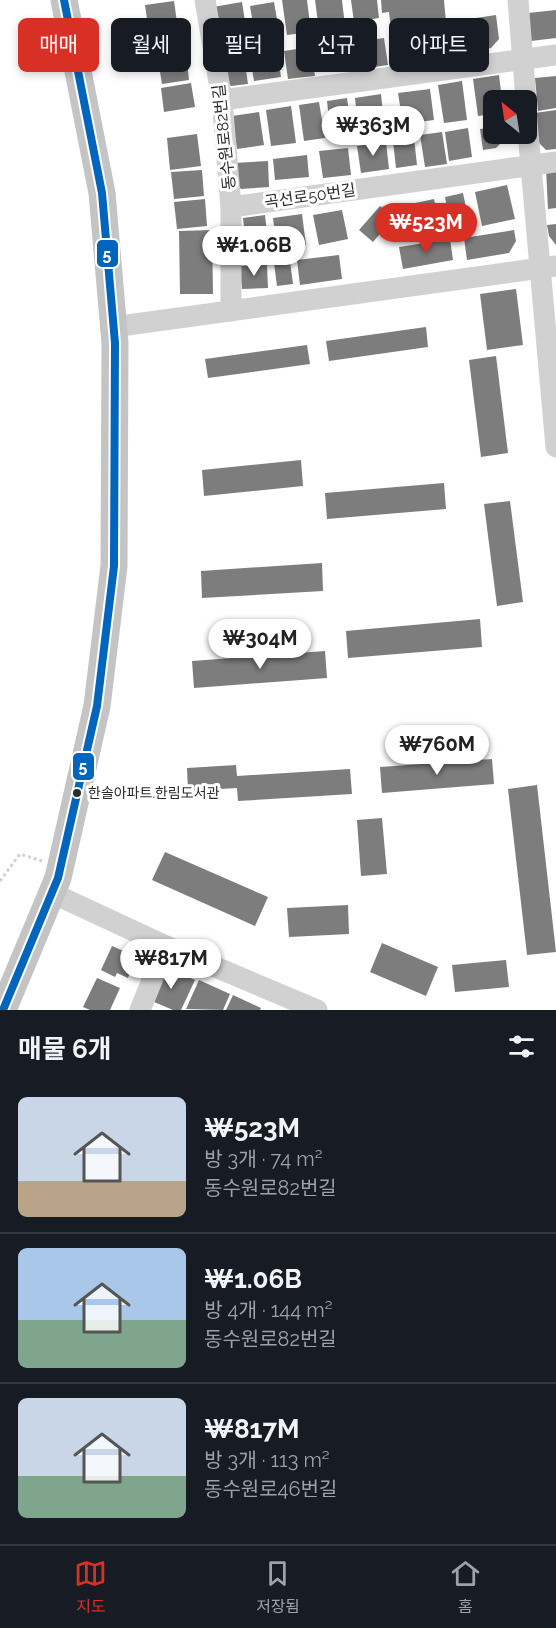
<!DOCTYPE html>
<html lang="ko">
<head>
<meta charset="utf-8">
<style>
  body { margin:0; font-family:Raleway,"Noto Sans KR",sans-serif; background:#242831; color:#f1f3f6; height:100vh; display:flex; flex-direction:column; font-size:22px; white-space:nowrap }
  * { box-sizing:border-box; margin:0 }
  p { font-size:20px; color:#9ea1a6 }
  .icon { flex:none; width:33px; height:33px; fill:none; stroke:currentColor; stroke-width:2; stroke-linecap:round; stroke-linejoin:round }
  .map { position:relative; height:1010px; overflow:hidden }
  .drawer { display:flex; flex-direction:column; background:#171b24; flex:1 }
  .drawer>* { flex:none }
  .banner { position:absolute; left:18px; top:18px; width:520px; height:54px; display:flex; gap:12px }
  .needle { width:39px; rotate:330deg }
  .buttons { position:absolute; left:483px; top:90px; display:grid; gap:12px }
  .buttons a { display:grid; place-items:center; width:54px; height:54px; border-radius:9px; background:#171b24; box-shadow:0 3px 9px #0003; font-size:30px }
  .price { position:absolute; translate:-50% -51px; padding:0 14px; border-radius:21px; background:#fff; color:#222; font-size:20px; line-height:39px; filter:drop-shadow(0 2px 3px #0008) }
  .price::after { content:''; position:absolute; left:50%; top:36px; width:18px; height:14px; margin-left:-9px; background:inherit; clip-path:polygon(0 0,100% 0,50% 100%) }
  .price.active { background:#d93025; color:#fff }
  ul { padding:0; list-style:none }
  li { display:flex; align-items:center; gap:18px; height:150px; padding:0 18px }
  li+li { border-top:2px solid #363941 }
  li span { display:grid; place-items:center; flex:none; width:168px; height:120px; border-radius:9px; color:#555 }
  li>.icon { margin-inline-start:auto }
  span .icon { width:72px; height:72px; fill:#fffc; stroke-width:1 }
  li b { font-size:26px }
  h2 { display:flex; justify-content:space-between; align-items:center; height:72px; padding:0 18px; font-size:26px }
  .pill { padding:0 21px; border-radius:9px; background:#171b24; box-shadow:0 3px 9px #0003; font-size:21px; line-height:54px }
  .pill.active { background:#d93025; color:#fff }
  .menu { display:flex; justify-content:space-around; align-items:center; height:84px; border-top:2px solid #363941; background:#171b24; font-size:16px; color:#9ea1a6 }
  .menu a { display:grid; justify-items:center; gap:3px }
  .menu .active { color:#d93025 }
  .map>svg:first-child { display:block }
  .building { fill:#7d7d7d }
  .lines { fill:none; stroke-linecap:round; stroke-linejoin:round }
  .path { stroke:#d1d1d1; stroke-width:3; stroke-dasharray:3 3; stroke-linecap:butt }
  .minor { stroke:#d1d1d1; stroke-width:21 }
  .major { stroke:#c4c4c4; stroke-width:27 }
  .bus-1-casing { stroke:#fff; stroke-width:12 }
  .bus-1 { stroke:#0065bd; stroke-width:8 }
  .bus-dot { fill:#2c2c2c; stroke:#fff; stroke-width:2 }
  .labels { text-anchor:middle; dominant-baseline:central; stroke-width:6; stroke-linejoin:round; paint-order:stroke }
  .bus-label { font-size:14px; fill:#2c2c2c; stroke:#fff; text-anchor:start }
  .street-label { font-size:16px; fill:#2c2c2c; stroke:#fff }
  .line-badge { stroke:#fff; stroke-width:2 }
  .badge-label { font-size:16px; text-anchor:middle; font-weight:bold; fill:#fff }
</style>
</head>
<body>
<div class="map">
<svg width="556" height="1010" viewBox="0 0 556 1010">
  <rect width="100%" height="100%" fill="#fff"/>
  <g class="building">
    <path d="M282 0H307L311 32 287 35Z"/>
    <path d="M315 0H342L345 26 319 30Z"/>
    <path d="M351 0H377L379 18 354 22Z"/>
    <path d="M381 0H444L449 56 395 62 389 12 382 13Z"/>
    <path d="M174 1 178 29 149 33 145 5Z"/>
    <path d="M242 2 248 41 218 46 213 7Z"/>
    <path d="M274 2 279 31 255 36 250 6Z"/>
    <path d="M556 10V38L531 41 528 13Z"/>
    <path d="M496 15 499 39 491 48 465 52 462 31 470 30 469 19Z"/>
    <path d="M180 33 184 56 157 61 153 38Z"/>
    <path d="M384 38 388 65 360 69 355 42Z"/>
    <path d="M349 43 352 68 323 72 319 47Z"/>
    <path d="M311 47 315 76 288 79 284 51Z"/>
    <path d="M277 51 281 77 254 81 250 56Z"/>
    <path d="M244 56 248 84 231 86 221 76 219 59Z"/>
    <path d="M187 61 189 80 162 84 159 66Z"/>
    <path d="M499 75 502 100H494V114L478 116 473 79Z"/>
    <path d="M556 76V108L538 111 535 78Z"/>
    <path d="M462 81 467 120 444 123 438 85Z"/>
    <path d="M191 83 195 107 164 112 161 88Z"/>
    <path d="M430 89 434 120 403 124 398 93Z"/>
    <path d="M381 94 385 132 359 135 355 98Z"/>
    <path d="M347 98 352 134 331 137 327 101Z"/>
    <path d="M319 102 325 138 304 141 299 105Z"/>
    <path d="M291 106 296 143 271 146 266 110Z"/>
    <path d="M556 110V149L546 150 538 142 535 113Z"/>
    <path d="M259 112 264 145 237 149 232 116Z"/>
    <path d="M494 127V134H502L503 141 496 148 483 150 480 129Z"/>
    <path d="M468 128 472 157 449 161 445 132Z"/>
    <path d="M442 132 447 164 425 167 420 135Z"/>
    <path d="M197 134 201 166 170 170 167 138Z"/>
    <path d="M414 138 417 165 396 168 393 141Z"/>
    <path d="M386 142 389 169 361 173 357 146Z"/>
    <path d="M348 148 351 175 323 178 319 151Z"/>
    <path d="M307 155 309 177 275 180 273 159Z"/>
    <path d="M268 161 269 187 241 189 235 182 234 163Z"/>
    <path d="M556 168V208L548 209 546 169Z"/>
    <path d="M202 170 204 196 174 199 171 172Z"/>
    <path d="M507 185 515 219 482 226 475 192Z"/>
    <path d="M463 193 470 227 451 230 445 197Z"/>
    <path d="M205 199 207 226 177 229 174 202Z"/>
    <path d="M434 199 441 231 408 238 401 206Z"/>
    <path d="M380 206 385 210 377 221 385 228 373 242 359 230Z"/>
    <path d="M342 210 348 239 319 245 313 215Z"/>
    <path d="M302 214 306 245 277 249 273 218Z"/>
    <path d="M265 215 269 250 247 253 243 218Z"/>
    <path d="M556 224V245L549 236 547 225Z"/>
    <path d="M212 230 213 294H180L179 231Z"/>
    <path d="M514 230 516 241 509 253 467 260 464 238Z"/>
    <path d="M450 239 453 260 403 269 399 247Z"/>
    <path d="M339 255 342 279 300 285 297 260Z"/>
    <path d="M290 261 293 284 277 286 274 263Z"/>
    <path d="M267 265 268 288 242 289 240 266Z"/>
    <path d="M516 289 523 345 487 350 480 294Z"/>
    <path d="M426 327 428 347 329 361 326 341Z"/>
    <path d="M307 345 310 364 208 378 205 359Z"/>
    <path d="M496 356 508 453 481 457 469 360Z"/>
    <path d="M301 460 303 486 204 496 202 470Z"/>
    <path d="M444 483 446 509 327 519 325 493Z"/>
    <path d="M510 501 523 602 497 606 484 504Z"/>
    <path d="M322 563 323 591 202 598 201 571Z"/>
    <path d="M480 619 482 647 348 658 346 631Z"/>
    <path d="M325 651 327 678 194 688 192 661Z"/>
    <path d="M492 759 494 784 382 793 380 767Z"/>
    <path d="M236 765 237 776 350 769 352 794 238 801 237 788 188 791 187 768Z"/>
    <path d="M537 785 556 952 527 955 508 789Z"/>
    <path d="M382 818 387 874 361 876 357 820Z"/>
    <path d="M165 852 268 897 255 926 152 880Z"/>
    <path d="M348 905 349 934 289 937 287 908Z"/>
    <path d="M382 943 438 967 426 996 370 972Z"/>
    <path d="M112 946 140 958 134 974 130 972 128 978 117 973 115 977 101 970Z"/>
    <path d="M506 960 509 987 455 992 452 965Z"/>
    <path d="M168 969 195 980 181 1010H173L147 999 159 972Z"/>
    <path d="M97 978 120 988 110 1010H90L83 1007Z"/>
    <path d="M199 980 230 994 223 1010 186 1009Z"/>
    <path d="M233 995 261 1008 260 1010H226Z"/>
  </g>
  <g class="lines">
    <path class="path" d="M0 881 20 854 42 861"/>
    <g class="minor">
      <path d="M205 0 222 100 231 207V311"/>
      <path d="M518 0 526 100"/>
      <path d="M222 100 556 55"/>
      <path d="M526 110 556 447"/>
      <path d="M231 207 556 162"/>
      <path d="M113 327 556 266"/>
      <path d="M52 893 166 946 317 1010"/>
      <path d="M140 1010 166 946"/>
    </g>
    <path class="major" d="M3 1010 58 878 97 706 114 566 115 343 102 193 64 0"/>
    <g class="bus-1-casing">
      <path id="bus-1" d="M3 1010 58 878 97 706 114 566 115 343 102 193 64 0"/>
    </g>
    <use href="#bus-1" class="bus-1"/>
  </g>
  <circle class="bus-dot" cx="77" cy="793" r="5"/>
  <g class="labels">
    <g class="bus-label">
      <text x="88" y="793">한솔아파트.한림도서관</text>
    </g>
    <g class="street-label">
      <text transform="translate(224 137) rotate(-96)">동수원로82번길</text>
      <text transform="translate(310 196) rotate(-8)">곡선로50번길</text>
    </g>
  </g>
  <g class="line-badge">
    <rect x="96" y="239" width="23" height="29" rx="6" fill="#0065bd"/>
    <rect x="72" y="752" width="23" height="29" rx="6" fill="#0065bd"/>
  </g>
  <g class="badge-label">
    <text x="107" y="260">5</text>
    <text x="83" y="772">5</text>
  </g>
</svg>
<div class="buttons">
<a><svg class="needle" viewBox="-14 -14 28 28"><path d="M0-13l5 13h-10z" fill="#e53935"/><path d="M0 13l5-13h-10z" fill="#9ea1a6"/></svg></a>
</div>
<b class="price" style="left:373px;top:157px">₩363M</b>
<b class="price active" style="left:426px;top:254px">₩523M</b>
<b class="price" style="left:254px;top:277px">₩1.06B</b>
<b class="price" style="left:260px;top:670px">₩304M</b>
<b class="price" style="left:437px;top:776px">₩760M</b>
<b class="price" style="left:171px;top:990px">₩817M</b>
<div class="banner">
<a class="pill active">매매</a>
<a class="pill">월세</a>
<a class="pill">필터</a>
<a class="pill">신규</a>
<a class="pill">아파트</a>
</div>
</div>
<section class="drawer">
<h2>매물 6개<svg class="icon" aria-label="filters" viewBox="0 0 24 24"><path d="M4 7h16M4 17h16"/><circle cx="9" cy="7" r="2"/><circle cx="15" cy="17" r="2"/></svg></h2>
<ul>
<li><span style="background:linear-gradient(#c9d6e8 70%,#b9a48a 0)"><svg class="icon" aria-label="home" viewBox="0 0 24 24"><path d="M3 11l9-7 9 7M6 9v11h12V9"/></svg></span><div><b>₩523M</b><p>방 3개 · 74 m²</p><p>동수원로82번길</p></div></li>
<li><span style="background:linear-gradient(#a9c7e8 60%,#7fa58c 0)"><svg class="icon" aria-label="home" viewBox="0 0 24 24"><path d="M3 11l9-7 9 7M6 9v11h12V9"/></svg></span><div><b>₩1.06B</b><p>방 4개 · 144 m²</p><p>동수원로82번길</p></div></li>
<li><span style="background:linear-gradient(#c9d6e8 65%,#7fa58c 0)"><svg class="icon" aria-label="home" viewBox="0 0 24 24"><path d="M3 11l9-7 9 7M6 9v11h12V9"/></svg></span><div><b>₩817M</b><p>방 3개 · 113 m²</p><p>동수원로46번길</p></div></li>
</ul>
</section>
<nav class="menu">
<a class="active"><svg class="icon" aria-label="map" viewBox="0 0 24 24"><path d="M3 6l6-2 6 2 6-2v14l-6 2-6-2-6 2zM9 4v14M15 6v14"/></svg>지도</a>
<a><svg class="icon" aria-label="saved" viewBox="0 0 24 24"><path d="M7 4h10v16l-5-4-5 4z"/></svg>저장됨</a>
<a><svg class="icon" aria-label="home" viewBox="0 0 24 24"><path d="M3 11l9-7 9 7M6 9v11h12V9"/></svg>홈</a>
</nav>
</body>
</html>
